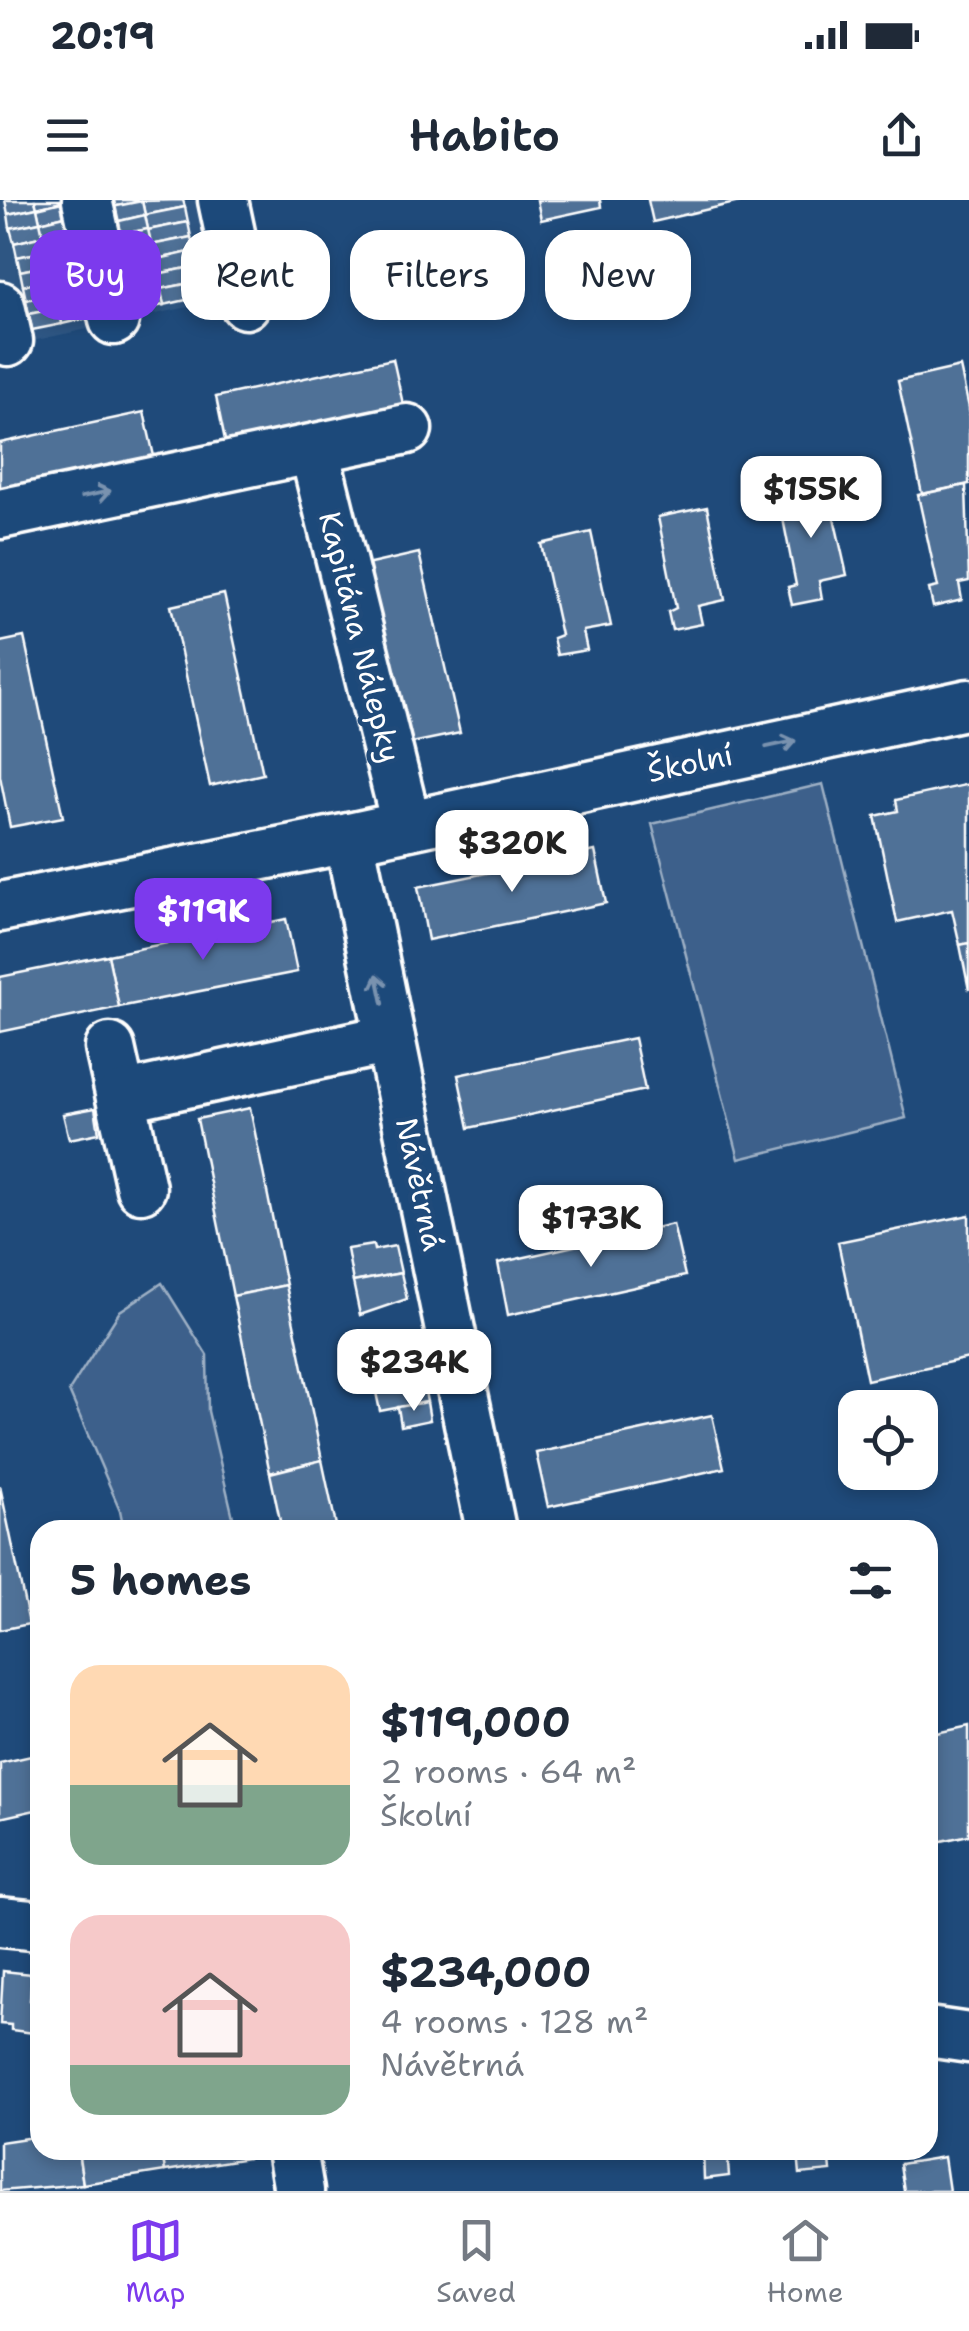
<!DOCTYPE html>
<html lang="en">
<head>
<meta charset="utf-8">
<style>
  body { margin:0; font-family:"Shantell Sans",sans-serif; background:#f2f2f3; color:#1f2937; height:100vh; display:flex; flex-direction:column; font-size:38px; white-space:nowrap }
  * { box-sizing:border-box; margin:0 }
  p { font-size:32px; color:#747a83 }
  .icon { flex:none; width:55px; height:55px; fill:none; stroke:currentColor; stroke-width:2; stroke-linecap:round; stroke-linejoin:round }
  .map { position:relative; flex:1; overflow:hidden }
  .side { position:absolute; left:30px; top:1320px; width:908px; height:640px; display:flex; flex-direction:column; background:#fff; border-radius:30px; box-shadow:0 5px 15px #0003 }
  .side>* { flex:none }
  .banner { position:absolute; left:30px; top:30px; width:910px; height:90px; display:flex; gap:20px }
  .fabs { position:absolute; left:838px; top:1190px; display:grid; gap:20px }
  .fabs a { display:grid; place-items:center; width:100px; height:100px; border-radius:20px; background:#fff; box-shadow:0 5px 15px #0003; font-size:50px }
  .price { position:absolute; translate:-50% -85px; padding:0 22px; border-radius:20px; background:#fff; color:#222; font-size:32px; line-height:65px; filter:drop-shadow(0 2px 5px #0008) }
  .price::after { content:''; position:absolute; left:50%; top:60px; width:30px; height:22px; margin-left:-15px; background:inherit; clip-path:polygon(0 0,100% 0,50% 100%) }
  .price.current { background:#7c3aed; color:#fff }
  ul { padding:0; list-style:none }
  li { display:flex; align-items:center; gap:30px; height:250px; padding:0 40px }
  li span { display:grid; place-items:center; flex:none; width:280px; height:200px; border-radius:30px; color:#555 }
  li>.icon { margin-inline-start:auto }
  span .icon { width:120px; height:120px; fill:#fffc; stroke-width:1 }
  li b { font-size:42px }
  h2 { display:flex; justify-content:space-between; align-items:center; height:120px; padding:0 40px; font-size:42px }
  .chip { padding:0 35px; border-radius:30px; background:#fff; box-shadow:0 5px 15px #0003; font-size:35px; line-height:90px }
  .chip.current { background:#7c3aed; color:#fff }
  .status { display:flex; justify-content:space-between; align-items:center; height:70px; padding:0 50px; background:#fff; direction:ltr }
  .status svg { height:28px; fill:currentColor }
  header { display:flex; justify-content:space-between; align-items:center; height:130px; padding:0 40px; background:#fff; font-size:45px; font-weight:600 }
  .tab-bar { display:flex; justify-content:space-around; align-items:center; height:140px; border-top:2px solid #e0e1e3; background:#fff; font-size:28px; color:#747a83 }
  .tab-bar a { display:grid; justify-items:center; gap:5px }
  .tab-bar .current { color:#7c3aed }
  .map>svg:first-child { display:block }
  .built { fill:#2e5683 }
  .green { fill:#3c618b; stroke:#9eb0c5; stroke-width:2.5 }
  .building { fill:#507197; stroke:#fff; stroke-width:2.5 }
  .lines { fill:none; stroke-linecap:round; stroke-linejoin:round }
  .minor-casing { stroke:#fff; stroke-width:55 }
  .minor { stroke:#1f4a7a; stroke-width:48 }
  .oneway { stroke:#7992af }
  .labels { text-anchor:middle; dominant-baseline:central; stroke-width:9; stroke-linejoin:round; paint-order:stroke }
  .street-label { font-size:30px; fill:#fff; stroke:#1f4a7a }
</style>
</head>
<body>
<div class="status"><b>20:19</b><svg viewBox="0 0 49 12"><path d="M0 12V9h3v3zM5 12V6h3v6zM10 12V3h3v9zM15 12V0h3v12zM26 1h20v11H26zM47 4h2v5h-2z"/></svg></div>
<header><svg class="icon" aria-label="menu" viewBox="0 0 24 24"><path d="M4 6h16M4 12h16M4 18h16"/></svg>Habito<svg class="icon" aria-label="share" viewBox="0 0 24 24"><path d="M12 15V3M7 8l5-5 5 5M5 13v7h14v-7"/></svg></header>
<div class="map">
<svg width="969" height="1991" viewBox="0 0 969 1991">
  <rect width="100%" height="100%" fill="#1f4a7a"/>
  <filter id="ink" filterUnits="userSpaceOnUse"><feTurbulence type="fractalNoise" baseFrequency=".01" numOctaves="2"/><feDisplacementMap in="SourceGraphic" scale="20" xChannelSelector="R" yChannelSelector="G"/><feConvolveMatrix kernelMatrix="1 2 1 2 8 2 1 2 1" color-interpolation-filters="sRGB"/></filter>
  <g filter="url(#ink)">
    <path class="built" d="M0 0H204L225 99 0 148Z"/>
    <g class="green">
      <path d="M823 584 906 918 739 959 652 624Z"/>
      <path d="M162 1083 207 1155 208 1211 236 1330H124L120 1310 69 1191 120 1111Z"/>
    </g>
    <g class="building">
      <path d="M5 0H35L37 8 8 14Z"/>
      <path d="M35 0H66V1L37 8Z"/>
      <path d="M110 0H142V1L112 7Z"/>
      <path d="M183 0 185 7 145 15 142 1Z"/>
      <path d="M537 0H600L601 7 541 20Z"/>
      <path d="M648 0H748L653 22Z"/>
      <path d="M66 1 69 15 40 22 37 8Z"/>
      <path d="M142 1 145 15 115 22 112 7Z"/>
      <path d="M185 7 188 22 148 30 145 15Z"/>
      <path d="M37 8 40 22 10 28 8 14Z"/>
      <path d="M69 15 73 30 43 36 40 22Z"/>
      <path d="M145 15 148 29 117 35 115 22Z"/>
      <path d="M40 22 43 36 14 43 10 28Z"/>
      <path d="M188 22 191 37 151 45 148 30Z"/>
      <path d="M148 29 151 43 120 49 117 35Z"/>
      <path d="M73 30 76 44 47 51 43 36Z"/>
      <path d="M43 36 47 51 17 57 14 43Z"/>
      <path d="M191 37 194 51 154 60 151 45Z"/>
      <path d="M151 43 154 57 124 64 120 49Z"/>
      <path d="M76 44 79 58 50 65 47 51Z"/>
      <path d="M47 51 50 65 20 71 17 57Z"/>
      <path d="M194 51 197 66 157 74 154 60Z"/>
      <path d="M154 57 157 72 126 78 124 64Z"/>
      <path d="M79 58 82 73 52 79 50 65Z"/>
      <path d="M50 65 52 79 23 86 20 71Z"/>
      <path d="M197 66 201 81 160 89 157 74Z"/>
      <path d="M157 72 160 87 129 93 126 78Z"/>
      <path d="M82 73 85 87 56 93 52 79Z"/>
      <path d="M52 79 56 93 26 100 23 86Z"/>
      <path d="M201 81 204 96 164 105 160 89Z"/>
      <path d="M85 87 88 102 59 108 56 93Z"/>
      <path d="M160 87 164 105 133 111 129 93Z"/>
      <path d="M56 93 59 108 29 114 26 100Z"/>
      <path d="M88 102 92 117 62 124 59 108Z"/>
      <path d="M59 108 62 124 32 130 29 114Z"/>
      <path d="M393 159 405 213 227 250 216 197Z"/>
      <path d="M960 167 969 208V284L922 294 898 181Z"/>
      <path d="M144 212 156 265 0 298V243Z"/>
      <path d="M826 282 847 375 819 381 822 399 792 405 788 387 796 385 778 293Z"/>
      <path d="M966 285 969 381 959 383 962 400 933 407 929 389 938 387 918 295Z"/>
      <path d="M707 307 725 400 698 406 702 424 672 430 668 412 676 408 658 317Z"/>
      <path d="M591 332 611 426 583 431 587 450 557 455 553 438 561 435 541 344Z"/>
      <path d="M419 353 460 533 407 544 366 365Z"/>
      <path d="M224 394 263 574 210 586 171 406Z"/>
      <path d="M24 437 63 617 10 627 0 576V442Z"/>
      <path d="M969 584V743L960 745 952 710 897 722 875 616 898 611 896 600Z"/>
      <path d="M595 651 606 703 428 740 418 687Z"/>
      <path d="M286 719 297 772 119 807 108 755Z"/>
      <path d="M969 743V790L960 745Z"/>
      <path d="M108 755 119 807 0 832V777Z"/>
      <path d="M634 838 645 890 469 928 458 875Z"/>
      <path d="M95 908 99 933 69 939 63 914Z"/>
      <path d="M250 908 286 1085 233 1096 197 919Z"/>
      <path d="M969 1015V1158L867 1180 838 1042Z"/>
      <path d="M673 1024 685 1076 508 1115 498 1063Z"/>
      <path d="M373 1045 374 1050 395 1046 401 1073 353 1082 347 1049Z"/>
      <path d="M401 1073 407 1099 360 1115 353 1082Z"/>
      <path d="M286 1085 322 1260 270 1273 233 1096Z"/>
      <path d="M419 1159 427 1202 380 1211 371 1169Z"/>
      <path d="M427 1202 430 1220 401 1226 398 1207Z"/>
      <path d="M712 1215 724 1268 548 1307 536 1253Z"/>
      <path d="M322 1260 337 1330H282L270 1273Z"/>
      <path d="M0 1286 29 1424 0 1430Z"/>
      <path d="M969 1526V1635L928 1644V1535Z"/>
      <path d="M40 1554V1609L0 1618V1563Z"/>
      <path d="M3 1771 32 1774 30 1800H38L34 1833 11 1830V1825L0 1824Z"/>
      <path d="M40 1936V1950H78L83 1984 0 1991V1942Z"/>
      <path d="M78 1950H162L165 1971 83 1984Z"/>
      <path d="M162 1950H247L248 1958 165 1971Z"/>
      <path d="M703 1950H727L729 1976 704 1979Z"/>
      <path d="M829 1950 831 1971 800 1974 798 1952Z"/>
      <path d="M944 1957 949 1991H904L900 1964Z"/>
    </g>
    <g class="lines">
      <g class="minor-casing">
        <g id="minor">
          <path d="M87 0 114 120"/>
          <path d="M223 0 245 104"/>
          <path d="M0 106 8 141"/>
          <path d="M314 250 406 624"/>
          <path d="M0 314 407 229"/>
          <path d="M349 638 491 1330"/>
          <path d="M0 707 349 638 969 504"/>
          <path d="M110 848 141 988"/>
          <path d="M121 897 390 839"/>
          <path d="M0 1722 40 1726"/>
          <path d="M928 1832 969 1838"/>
          <path d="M292 1950 299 1991"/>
        </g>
      </g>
      <use href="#minor" class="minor"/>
    </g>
    <defs><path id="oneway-shaft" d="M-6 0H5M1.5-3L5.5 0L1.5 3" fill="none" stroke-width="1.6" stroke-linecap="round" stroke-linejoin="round" transform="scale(2.5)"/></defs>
    <g class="oneway">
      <use href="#oneway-shaft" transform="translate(96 294) rotate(-12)"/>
      <use href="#oneway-shaft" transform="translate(781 544) rotate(-12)"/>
      <use href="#oneway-shaft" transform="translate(380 789) rotate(-102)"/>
    </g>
  </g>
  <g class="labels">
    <g class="street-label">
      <text transform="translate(360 437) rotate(76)">Kapitána Nálepky</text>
      <text transform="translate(690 563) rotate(-12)">Školní</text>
      <text transform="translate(420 984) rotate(78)">Návětrná</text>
    </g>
  </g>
</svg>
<div class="fabs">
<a><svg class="icon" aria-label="locate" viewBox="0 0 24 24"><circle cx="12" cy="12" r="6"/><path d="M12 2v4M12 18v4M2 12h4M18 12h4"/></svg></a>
</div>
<b class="price" style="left:811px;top:341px">$155K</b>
<b class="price" style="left:512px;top:695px">$320K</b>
<b class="price current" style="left:203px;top:763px">$119K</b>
<b class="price" style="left:591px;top:1070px">$173K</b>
<b class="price" style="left:414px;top:1214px">$234K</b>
<div class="banner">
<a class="chip current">Buy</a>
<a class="chip">Rent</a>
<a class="chip">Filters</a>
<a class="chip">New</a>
</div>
<section class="side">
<h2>5 homes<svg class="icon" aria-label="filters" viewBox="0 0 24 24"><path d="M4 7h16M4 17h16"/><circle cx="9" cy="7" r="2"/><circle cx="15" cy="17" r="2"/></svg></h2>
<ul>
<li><span style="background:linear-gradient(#ffd9b3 60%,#7fa58c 0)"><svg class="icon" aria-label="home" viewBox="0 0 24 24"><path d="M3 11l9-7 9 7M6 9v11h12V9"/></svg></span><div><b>$119,000</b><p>2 rooms · 64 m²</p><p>Školní</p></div></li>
<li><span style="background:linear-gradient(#f6c9c9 75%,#7fa58c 0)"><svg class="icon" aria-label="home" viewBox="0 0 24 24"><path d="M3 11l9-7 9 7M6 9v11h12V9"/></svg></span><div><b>$234,000</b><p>4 rooms · 128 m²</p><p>Návětrná</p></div></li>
</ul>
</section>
</div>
<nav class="tab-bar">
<a class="current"><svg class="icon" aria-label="map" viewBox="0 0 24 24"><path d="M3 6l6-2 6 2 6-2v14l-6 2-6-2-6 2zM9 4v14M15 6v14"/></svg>Map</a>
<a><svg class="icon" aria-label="saved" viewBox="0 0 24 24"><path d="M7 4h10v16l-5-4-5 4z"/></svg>Saved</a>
<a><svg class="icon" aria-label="home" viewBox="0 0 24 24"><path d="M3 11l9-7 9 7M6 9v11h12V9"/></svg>Home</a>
</nav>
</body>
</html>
